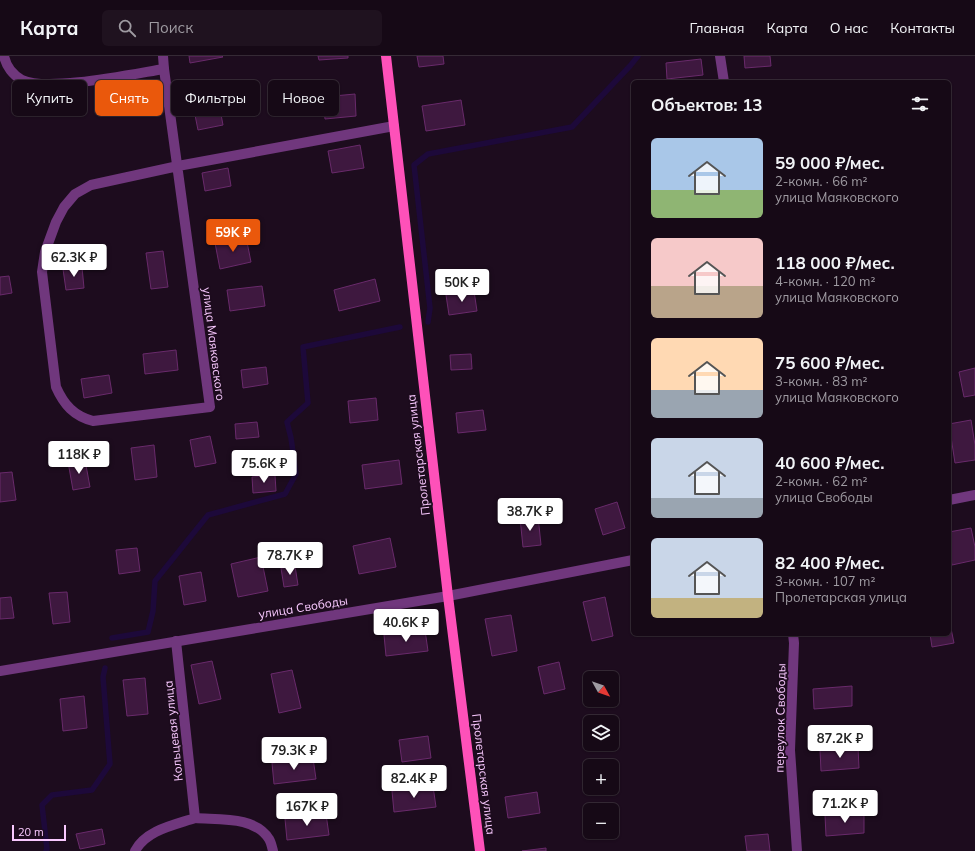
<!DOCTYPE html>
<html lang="ru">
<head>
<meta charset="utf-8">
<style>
  body { margin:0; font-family:Mulish,sans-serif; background:#1f121f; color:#f1f3f6; height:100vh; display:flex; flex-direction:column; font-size:15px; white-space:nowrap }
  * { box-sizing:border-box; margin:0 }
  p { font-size:13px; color:#9e9aa1 }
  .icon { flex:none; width:22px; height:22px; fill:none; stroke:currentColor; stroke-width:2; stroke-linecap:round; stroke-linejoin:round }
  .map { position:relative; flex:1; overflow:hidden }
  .details { position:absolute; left:631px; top:24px; width:320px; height:556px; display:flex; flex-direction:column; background:#160916; border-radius:6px; box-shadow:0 1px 3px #0004,0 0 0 1px #352a35 }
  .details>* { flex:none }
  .banner { position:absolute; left:12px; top:24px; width:380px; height:36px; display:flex; gap:8px }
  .needle { width:26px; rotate:130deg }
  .fabs { position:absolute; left:583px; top:615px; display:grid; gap:8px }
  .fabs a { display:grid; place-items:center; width:36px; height:36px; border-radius:6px; background:#160916; box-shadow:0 1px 3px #0004,0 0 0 1px #352a35; font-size:20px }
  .scale { position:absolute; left:12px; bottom:10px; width:54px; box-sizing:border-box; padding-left:4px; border:2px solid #f9c9ff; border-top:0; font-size:11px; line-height:14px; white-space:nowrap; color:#f9c9ff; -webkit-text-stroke:3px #1d0c1e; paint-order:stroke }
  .price { position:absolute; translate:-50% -34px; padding:0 9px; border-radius:4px; background:#fff; color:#222; font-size:13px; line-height:26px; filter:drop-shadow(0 1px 2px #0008) }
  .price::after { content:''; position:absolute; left:50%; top:24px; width:12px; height:9px; margin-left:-6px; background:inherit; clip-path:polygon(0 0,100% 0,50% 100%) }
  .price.on { background:#ea580c; color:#fff }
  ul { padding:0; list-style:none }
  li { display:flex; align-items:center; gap:12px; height:100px; padding:0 20px }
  li span { display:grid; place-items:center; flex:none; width:112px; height:80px; border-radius:6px; color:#555 }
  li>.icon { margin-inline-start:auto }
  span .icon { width:48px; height:48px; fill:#fffc; stroke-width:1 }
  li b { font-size:17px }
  h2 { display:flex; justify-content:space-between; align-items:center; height:48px; padding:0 20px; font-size:17px }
  .chip { padding:0 14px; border-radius:6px; background:#160916; box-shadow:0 1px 3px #0004,0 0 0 1px #352a35; font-size:14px; line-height:36px }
  .chip.on { background:#ea580c; color:#fff }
  header { display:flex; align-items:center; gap:24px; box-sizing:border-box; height:56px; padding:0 20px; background:#160916; border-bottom:1px solid #352a35 }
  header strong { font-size:19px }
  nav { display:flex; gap:22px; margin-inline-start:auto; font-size:14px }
  .search { width:280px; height:36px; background:#1f121f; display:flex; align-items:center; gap:10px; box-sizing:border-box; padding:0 14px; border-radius:6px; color:#9e9aa1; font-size:15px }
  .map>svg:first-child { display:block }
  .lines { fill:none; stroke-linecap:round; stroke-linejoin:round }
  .stream { stroke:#1d093a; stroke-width:5.5 }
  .building { fill:#3e183f; stroke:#692a6b }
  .minor { stroke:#70377d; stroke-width:10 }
  .major { stroke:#fe51b9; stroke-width:10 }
  .labels { text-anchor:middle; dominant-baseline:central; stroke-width:3.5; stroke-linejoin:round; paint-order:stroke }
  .street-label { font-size:12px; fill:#f9c9ff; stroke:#1d0c1e }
</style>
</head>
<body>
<header>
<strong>Карта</strong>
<div class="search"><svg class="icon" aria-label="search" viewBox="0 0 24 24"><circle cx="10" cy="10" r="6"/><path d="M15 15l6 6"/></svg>Поиск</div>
<nav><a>Главная</a><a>Карта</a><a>О нас</a><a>Контакты</a></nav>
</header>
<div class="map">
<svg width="975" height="795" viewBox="0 0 975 795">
  <rect width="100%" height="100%" fill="#1d0c1e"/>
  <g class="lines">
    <g class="stream">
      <path d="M428 266 430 252 414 109 428 98 572 71 630 10 638 0"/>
      <path d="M112 582 148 576 153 555 155 525 208 459 285 438 296 418 291 382 287 366 308 347 303 291 400 271"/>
      <path d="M46 795 47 793 42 749 52 739 92 734 110 708 103 621 105 612"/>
    </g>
  </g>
  <g class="building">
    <path d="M189 0H222L223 1 190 7Z"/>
    <path d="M318 0H348V2L319 4Z"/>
    <path d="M417 0H443L444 8 419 11Z"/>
    <path d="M744 0H770L771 10 745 12Z"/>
    <path d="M701 3 703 19 667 23 666 7Z"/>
    <path d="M355 38 356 60 325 63 323 41Z"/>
    <path d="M461 44 465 69 426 75 422 50Z"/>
    <path d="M219 48 223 69 198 74 194 54Z"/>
    <path d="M360 89 364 112 332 117 328 95Z"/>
    <path d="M228 112 231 130 205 135 202 117Z"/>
    <path d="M246 181 251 206 220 213 215 187Z"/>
    <path d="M163 195 168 231 151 233 146 197Z"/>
    <path d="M82 211 84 232 66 234 63 213Z"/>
    <path d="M9 220 12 237 0 239V221Z"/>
    <path d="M375 223 380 245 339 255 334 234Z"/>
    <path d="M262 230 265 250 230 255 227 234Z"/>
    <path d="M474 235 477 255 449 259 446 239Z"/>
    <path d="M176 294 178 314 145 318 143 298Z"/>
    <path d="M471 298 472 313 451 314 450 299Z"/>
    <path d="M266 311 268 328 243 332 241 314Z"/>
    <path d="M975 312V339L964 341 959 316Z"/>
    <path d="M109 319 112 337 84 342 81 323Z"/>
    <path d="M376 342 378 364 350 367 348 345Z"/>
    <path d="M483 354 486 374 458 377 456 357Z"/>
    <path d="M971 364 975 389V404L955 407 949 368Z"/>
    <path d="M257 366 259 381 236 383 235 368Z"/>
    <path d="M210 380 216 407 195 411 190 384Z"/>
    <path d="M154 389 157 421 135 424 131 392Z"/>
    <path d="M85 404 90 431 73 434 68 406Z"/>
    <path d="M399 404 402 428 365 433 362 409Z"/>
    <path d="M12 416 16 444 0 446V417Z"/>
    <path d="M275 419 276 435 253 437 252 421Z"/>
    <path d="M617 446 625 472 603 479 595 453Z"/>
    <path d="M538 460 541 489 523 491 520 462Z"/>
    <path d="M971 472 975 491V504L952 509 949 492V476Z"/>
    <path d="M390 482 396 511 359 518 353 490Z"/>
    <path d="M137 492 140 515 119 518 116 494Z"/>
    <path d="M261 501 268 535 238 541 231 508Z"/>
    <path d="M295 510 298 529 284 531 281 512Z"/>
    <path d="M201 516 206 545 184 549 179 520Z"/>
    <path d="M67 536 70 566 53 568 49 537Z"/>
    <path d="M11 541 14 562 0 563V542Z"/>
    <path d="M605 541 613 580 592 585 583 546Z"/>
    <path d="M511 559 517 595 492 600 485 563Z"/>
    <path d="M949 563 954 587 932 591 930 578H949Z"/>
    <path d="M425 574 428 595 386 600 384 579Z"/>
    <path d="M212 605 221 643 199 648 191 609Z"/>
    <path d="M559 606 565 633 544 638 538 611Z"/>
    <path d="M292 614 301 652 279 657 271 618Z"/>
    <path d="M145 622 148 658 127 660 123 624Z"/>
    <path d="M852 630V650L814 653 813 633Z"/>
    <path d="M84 640 87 672 63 675 60 643Z"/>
    <path d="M428 680 431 702 402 706 399 684Z"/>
    <path d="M858 691 859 712 821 715 820 694Z"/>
    <path d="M313 702 316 723 274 728 272 707Z"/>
    <path d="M433 730 436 751 394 756 392 735Z"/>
    <path d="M537 736 540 757 508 762 505 741Z"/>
    <path d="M864 756V777L826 780 825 759Z"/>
    <path d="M326 758 329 779 287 784 285 763Z"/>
    <path d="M102 773 105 788 80 793 76 778Z"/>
    <path d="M768 778 770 795H747L745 780Z"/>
    <path d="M546 792V795H522Z"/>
  </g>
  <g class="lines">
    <g class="minor">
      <path d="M4 0C6 10 13 19 22 24 48 36 133 18 164 13"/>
      <path d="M163 0 164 13 210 351 93 365C74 360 64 349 56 331L42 216 45 196 56 166 64 151 75 138 91 129 178 110 394 70"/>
      <path d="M720 0 724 26"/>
      <path d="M949 444 975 439"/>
      <path d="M793 578 794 587 790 694 797 795"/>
      <path d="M0 615 448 540 633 504"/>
      <path d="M195 762C219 764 255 760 269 783 271 786 272 791 273 795"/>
      <path d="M135 795C146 774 174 769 195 762L176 585"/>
    </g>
    <path class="major" d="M386 0 448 540 480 795"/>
  </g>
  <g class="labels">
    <g class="street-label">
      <text transform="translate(214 288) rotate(83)">улица Маяковского</text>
      <text transform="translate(418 399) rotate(-97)">Пролетарская улица</text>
      <text transform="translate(303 551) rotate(-9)">улица Свободы</text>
      <text transform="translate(780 662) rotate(-89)">переулок Свободы</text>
      <text transform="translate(173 675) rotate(-96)">Кольцевая улица</text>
      <text transform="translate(484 718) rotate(83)">Пролетарская улица</text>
    </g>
  </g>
</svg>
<div class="fabs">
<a><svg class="needle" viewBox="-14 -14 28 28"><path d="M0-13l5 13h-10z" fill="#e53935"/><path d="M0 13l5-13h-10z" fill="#9e9aa1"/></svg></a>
<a><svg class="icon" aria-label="layers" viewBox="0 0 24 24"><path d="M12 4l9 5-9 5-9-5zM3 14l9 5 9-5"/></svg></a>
<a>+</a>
<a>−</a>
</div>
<div class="scale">20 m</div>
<b class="price on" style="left:233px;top:197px">59K ₽</b>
<b class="price" style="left:74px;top:222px">62.3K ₽</b>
<b class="price" style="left:462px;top:247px">50K ₽</b>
<b class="price" style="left:79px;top:419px">118K ₽</b>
<b class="price" style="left:264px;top:428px">75.6K ₽</b>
<b class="price" style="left:530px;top:476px">38.7K ₽</b>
<b class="price" style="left:290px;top:520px">78.7K ₽</b>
<b class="price" style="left:406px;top:587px">40.6K ₽</b>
<b class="price" style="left:840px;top:703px">87.2K ₽</b>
<b class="price" style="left:294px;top:715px">79.3K ₽</b>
<b class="price" style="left:414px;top:743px">82.4K ₽</b>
<b class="price" style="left:845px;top:768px">71.2K ₽</b>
<b class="price" style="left:307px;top:771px">167K ₽</b>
<div class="banner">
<a class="chip">Купить</a>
<a class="chip on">Снять</a>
<a class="chip">Фильтры</a>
<a class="chip">Новое</a>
</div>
<section class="details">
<h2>Объектов: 13<svg class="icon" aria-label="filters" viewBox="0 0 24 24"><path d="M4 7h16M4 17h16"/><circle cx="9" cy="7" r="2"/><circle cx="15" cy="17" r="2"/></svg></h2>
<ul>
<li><span style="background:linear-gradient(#a9c7e8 65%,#8fb573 0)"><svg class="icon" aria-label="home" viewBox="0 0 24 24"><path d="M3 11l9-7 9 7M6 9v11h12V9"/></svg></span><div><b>59 000 ₽/мес.</b><p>2-комн. · 66 m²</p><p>улица Маяковского</p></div></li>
<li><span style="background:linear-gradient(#f6c9c9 60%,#b9a48a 0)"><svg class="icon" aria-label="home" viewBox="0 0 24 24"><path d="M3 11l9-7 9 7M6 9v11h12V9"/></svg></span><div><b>118 000 ₽/мес.</b><p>4-комн. · 120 m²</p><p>улица Маяковского</p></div></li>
<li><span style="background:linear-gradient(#ffd9b3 65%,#9aa5b1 0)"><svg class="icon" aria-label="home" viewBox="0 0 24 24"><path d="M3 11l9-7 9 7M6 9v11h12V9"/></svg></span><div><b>75 600 ₽/мес.</b><p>3-комн. · 83 m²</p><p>улица Маяковского</p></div></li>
<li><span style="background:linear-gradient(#c9d6e8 75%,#9aa5b1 0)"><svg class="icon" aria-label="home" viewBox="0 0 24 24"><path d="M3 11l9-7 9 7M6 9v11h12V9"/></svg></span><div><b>40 600 ₽/мес.</b><p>2-комн. · 62 m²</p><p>улица Свободы</p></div></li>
<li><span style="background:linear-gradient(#c9d6e8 75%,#c2b280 0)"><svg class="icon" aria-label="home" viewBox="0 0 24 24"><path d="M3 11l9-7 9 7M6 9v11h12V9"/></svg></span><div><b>82 400 ₽/мес.</b><p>3-комн. · 107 m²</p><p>Пролетарская улица</p></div></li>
</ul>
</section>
</div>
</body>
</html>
